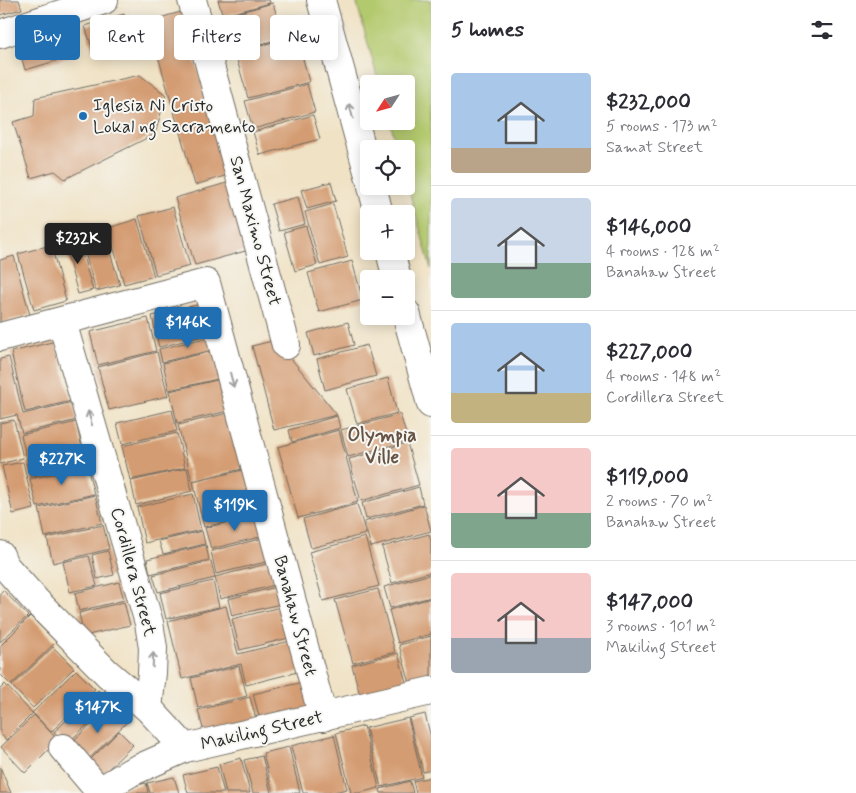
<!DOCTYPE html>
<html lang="en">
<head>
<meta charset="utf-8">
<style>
  body { margin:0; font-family:Mynerve,sans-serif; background:#f2f2f3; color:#2b2b33; height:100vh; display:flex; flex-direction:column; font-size:19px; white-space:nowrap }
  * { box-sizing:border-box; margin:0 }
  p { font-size:16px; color:#7c7c81 }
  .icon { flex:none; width:28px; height:28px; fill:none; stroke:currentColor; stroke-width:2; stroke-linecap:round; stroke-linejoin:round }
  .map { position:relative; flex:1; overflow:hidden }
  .drawer { display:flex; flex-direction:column; background:#fff; width:425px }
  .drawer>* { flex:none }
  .top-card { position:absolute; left:15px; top:15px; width:340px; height:45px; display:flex; gap:10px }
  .needle { width:32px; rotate:234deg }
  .tools { position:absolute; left:360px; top:75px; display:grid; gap:10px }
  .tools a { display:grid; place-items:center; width:55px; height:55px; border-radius:5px; background:#fff; box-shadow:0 2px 12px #0003; font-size:25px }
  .price { position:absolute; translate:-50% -42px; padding:0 11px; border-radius:5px; background:#1f6fb2; color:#fff; font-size:16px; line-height:32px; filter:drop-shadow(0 1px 2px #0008) }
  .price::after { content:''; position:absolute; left:50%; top:30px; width:15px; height:11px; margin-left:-8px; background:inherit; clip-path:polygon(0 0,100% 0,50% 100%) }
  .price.selected { background:#222; color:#fff }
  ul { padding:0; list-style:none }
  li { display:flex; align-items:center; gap:15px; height:125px; padding:0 20px }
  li+li { border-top:1px solid #e1e1e2 }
  li span { display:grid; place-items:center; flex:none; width:140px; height:100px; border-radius:5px; color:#555 }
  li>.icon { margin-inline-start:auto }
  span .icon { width:60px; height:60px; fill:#fffc; stroke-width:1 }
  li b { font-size:21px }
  h2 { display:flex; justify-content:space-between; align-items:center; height:60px; padding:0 20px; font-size:21px }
  .tag { padding:0 18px; border-radius:5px; background:#fff; box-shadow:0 2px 12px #0003; font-size:18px; line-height:45px }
  .tag.selected { background:#1f6fb2; color:#fff }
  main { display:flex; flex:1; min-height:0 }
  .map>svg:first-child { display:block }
  .green { fill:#b3c96d; stroke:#6f7a4c }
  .building { fill:#d49c72 }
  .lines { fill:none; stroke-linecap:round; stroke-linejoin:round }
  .minor-casing { stroke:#706b61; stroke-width:30 }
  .secondary-casing { stroke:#706b61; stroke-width:30 }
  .minor { stroke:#fff; stroke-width:28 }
  .secondary { stroke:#fff; stroke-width:28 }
  .oneway { stroke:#a0a0a0 }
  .poi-dot { fill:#1f6fb2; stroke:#f6f6f2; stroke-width:2 }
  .labels { text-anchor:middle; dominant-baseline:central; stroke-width:4; stroke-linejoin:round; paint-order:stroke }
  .poi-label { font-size:18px; fill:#2b2b2b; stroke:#f6f6f2; text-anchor:start }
  .street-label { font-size:18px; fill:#2b2b2b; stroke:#f6f6f2 }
  .neighbourhood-label { font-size:19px; font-weight:bold; fill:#665344; stroke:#f6f6f2 }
</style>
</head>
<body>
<main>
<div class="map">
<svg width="431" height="793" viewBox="0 0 431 793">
  <rect width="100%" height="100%" fill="#f6f6f2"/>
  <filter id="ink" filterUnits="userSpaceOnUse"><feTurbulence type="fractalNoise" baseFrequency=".02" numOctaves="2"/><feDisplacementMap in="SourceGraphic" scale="10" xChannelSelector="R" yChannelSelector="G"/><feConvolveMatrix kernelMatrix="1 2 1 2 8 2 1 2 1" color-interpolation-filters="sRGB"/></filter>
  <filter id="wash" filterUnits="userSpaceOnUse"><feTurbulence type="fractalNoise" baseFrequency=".0096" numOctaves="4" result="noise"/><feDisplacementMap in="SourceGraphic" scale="20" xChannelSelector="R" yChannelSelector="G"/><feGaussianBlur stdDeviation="1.12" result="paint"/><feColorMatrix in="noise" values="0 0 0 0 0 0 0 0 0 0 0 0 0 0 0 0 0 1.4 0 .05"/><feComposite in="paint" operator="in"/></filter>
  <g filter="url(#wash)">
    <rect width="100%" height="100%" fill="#f0e2c5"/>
    <path class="green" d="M356 0H431V269L406 180V149H397L390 121H406V84H379Z"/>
    <g id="blocks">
      <g class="building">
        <path d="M0 0H19L22 9 0 15Z"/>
        <path d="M218 0H269L270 3 223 16Z"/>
        <path d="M273 3 283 38 233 52 223 17Z"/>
        <path d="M181 12 228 175 195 185 148 21Z"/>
        <path d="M124 14 131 39 93 51 85 26Z"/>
        <path d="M65 30 73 56 25 70 18 44Z"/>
        <path d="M297 35 309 82 248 98 235 53Z"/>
        <path d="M140 75 166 95 155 134 65 179 55 171 31 178 13 122 34 116 35 98Z"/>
        <path d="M307 84 315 112 253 129 245 101Z"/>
        <path d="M313 115 320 139 260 155 253 132Z"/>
        <path d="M230 182 249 250 195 265 175 198Z"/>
        <path d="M331 182 336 201 307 209 301 190Z"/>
        <path d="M298 197 305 224 279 231 271 204Z"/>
        <path d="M333 204 348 257 320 265 305 212Z"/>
        <path d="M173 207 190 266 156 275 139 216Z"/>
        <path d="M137 219 154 276 124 284 108 228Z"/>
        <path d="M306 226 317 265 295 271 284 232Z"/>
        <path d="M103 229 120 285 96 291 80 236Z"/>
        <path d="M77 236 93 290 78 294 63 240Z"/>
        <path d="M51 245 66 301 34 310 18 254Z"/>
        <path d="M14 256 30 315 0 323V260Z"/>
        <path d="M352 261 363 300 319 312 308 273Z"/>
        <path d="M205 303 212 334 159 347 152 316Z"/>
        <path d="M148 318 156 351 98 365 90 332Z"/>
        <path d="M348 322 354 345 314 356 308 333Z"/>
        <path d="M214 336 217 349 162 362 159 349Z"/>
        <path d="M276 340 337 415 274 430 252 346Z"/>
        <path d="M56 341 71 401 25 412 11 352Z"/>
        <path d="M367 345 376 376 325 390 317 359Z"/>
        <path d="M217 350 223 378 169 390 163 363Z"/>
        <path d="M157 352 168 396 109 410 98 367Z"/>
        <path d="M9 357 23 414 73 402 77 420 22 433 17 415 0 419V359Z"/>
        <path d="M225 378 232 410 177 423 170 391Z"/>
        <path d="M388 378 397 413 357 424 347 389Z"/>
        <path d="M172 410 177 431 122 444 117 423Z"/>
        <path d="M232 412 246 468 192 481 178 425Z"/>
        <path d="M400 414 408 441 348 457 341 430Z"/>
        <path d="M337 416 340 428 292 442 289 430Z"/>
        <path d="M14 420 23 458 0 464V423Z"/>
        <path d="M76 422 82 448 27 460 21 435Z"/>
        <path d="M339 430 358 502 298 518 278 447Z"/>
        <path d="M177 433 185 468 130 480 122 446Z"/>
        <path d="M407 443 419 485 361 501 349 459Z"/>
        <path d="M82 449 86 464 30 477 26 463Z"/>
        <path d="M23 462 34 509 13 514 2 466Z"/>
        <path d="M87 466 94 494 37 507 30 479Z"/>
        <path d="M187 468 192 491 136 505 131 481Z"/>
        <path d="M247 469 258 514 204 527 193 482Z"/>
        <path d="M419 487 423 504 366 519 362 503Z"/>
        <path d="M193 494 201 530 145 543 137 507Z"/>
        <path d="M95 495 102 523 45 537 39 508Z"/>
        <path d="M357 504 366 534 311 548 303 519Z"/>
        <path d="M424 505 431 531 371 547 364 522Z"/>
        <path d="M259 515 264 536 211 549 205 528Z"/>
        <path d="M103 525 109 549 53 563 47 538Z"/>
        <path d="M202 531 205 544 163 554 159 541Z"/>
        <path d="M429 534 431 541V572L392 583 382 547Z"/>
        <path d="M365 537 379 586 323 601 309 552Z"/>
        <path d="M264 538 270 561 216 574 211 551Z"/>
        <path d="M206 545 209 560 150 574 147 559Z"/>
        <path d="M108 551 114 575 97 579 92 555Z"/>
        <path d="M89 556 97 586 70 592 63 562Z"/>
        <path d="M211 561 215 578 158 592 153 575Z"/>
        <path d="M270 563 275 585 220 599 215 577Z"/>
        <path d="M431 574V597L390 608 384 587Z"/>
        <path d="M213 581 219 607 166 619 160 593Z"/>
        <path d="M119 582 124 600 79 611 75 593Z"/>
        <path d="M280 586 284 603 232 616 228 599Z"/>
        <path d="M378 589 395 652 353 663 335 600Z"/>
        <path d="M3 590 28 616 0 642V593Z"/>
        <path d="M431 598V634L398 643 389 610Z"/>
        <path d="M124 602 130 625 84 636 79 613Z"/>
        <path d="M226 606 238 654 294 640 301 671 246 685 241 664 182 679 168 621Z"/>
        <path d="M285 606 293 637 240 650 232 619Z"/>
        <path d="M30 616 56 642 11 685 0 674V646Z"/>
        <path d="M431 636V682L411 687 399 645Z"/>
        <path d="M53 647 74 668 33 708 12 686Z"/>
        <path d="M398 653 407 686 361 699 352 665Z"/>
        <path d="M239 666 247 696 198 708 191 678Z"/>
        <path d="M76 670 95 689 51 732 33 713 6 740 0 733V689L5 684 32 713Z"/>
        <path d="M303 682 310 711 261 723 253 694Z"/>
        <path d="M98 690 110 703 66 745 54 732Z"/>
        <path d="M250 697 257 723 205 736 198 710Z"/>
        <path d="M112 704 128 721 85 763 68 746Z"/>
        <path d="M425 714 431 738V770L423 772 409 718Z"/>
        <path d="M34 715 58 740 25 773 1 747Z"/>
        <path d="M408 718 422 777 381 787 366 728Z"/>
        <path d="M364 726 379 788 359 793H351L336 733Z"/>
        <path d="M119 731 133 745 103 774 90 760Z"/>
        <path d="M334 735 347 789 330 793H303L291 746Z"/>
        <path d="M289 747 300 793H273L263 753Z"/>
        <path d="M262 756 271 793H253L244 760Z"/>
        <path d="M241 758 250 793H226L219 764Z"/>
        <path d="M0 767 11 793H0Z"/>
        <path d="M217 767 224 793H188L183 775Z"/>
        <path d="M174 777 179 793H150L147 783Z"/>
        <path d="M431 777V793H416L413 781Z"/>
        <path d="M410 781 413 793H381L380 789Z"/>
        <path d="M146 783 148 793H122L121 789Z"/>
      </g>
    </g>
  </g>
  <g filter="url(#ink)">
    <use href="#blocks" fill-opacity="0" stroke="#706b61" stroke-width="1"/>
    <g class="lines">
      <g class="minor-casing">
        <g id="minor">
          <path d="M192 0 286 345"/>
          <path d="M0 34 104 0"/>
          <path d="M62 322 149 623 153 648 152 673 148 708"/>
          <path d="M0 337 206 283 323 717"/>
          <path d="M0 555 4 565 36 601 107 673 148 708 185 748"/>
          <path d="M63 748 101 793"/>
          <path d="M100 791 131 772 185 748 431 691"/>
        </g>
      </g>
      <g class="secondary-casing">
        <g id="secondary">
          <path d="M321 0 369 175"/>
          <path d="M372 186 379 214"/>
          <path d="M390 251 397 279"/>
          <path d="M406 313 431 404"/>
        </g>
      </g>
      <use href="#minor" class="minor"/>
      <use href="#secondary" class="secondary"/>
    </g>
    <defs><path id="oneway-shaft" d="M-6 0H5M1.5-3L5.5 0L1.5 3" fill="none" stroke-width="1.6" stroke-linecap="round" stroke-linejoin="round" transform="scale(1.25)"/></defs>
    <g class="oneway">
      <use href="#oneway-shaft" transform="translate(351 111) rotate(-105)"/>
      <use href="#oneway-shaft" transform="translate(232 380) rotate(75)"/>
      <use href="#oneway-shaft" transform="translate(90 418) rotate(-106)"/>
      <use href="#oneway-shaft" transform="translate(153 660) rotate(-88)"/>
    </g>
  </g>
  <circle class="poi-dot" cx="83" cy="116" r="5"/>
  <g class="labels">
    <g class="poi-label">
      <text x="93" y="106">Iglesia Ni Cristo<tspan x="93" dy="21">Lokal ng Sacramento</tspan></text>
    </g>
    <g class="street-label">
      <text transform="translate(255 231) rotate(75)">San Maximo Street</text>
      <text transform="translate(133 572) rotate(75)">Cordillera Street</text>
      <text transform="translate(295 616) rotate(75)">Banahaw Street</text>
      <text transform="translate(262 731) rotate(-13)">Makiling Street</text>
    </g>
    <g class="neighbourhood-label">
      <text x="382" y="435">Olympia<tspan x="382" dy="22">Ville</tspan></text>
    </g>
  </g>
</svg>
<div class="tools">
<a><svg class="needle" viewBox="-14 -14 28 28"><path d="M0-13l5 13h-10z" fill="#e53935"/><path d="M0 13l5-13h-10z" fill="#7c7c81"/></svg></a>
<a><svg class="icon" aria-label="locate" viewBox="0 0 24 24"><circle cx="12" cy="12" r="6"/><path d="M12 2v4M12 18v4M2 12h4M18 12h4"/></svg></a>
<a>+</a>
<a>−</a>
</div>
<b class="price selected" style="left:78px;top:265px">$232K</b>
<b class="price" style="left:188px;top:349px">$146K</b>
<b class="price" style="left:62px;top:486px">$227K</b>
<b class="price" style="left:235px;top:532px">$119K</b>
<b class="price" style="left:98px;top:734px">$147K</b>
<div class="top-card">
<a class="tag selected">Buy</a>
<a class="tag">Rent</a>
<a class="tag">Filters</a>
<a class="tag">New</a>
</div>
</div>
<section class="drawer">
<h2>5 homes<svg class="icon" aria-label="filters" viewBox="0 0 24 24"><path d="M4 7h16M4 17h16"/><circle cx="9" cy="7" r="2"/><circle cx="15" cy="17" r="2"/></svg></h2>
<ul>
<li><span style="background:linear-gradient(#a9c7e8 75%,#b9a48a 0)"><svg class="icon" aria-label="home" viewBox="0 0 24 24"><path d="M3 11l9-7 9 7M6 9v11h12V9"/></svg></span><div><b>$232,000</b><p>5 rooms · 173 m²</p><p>Samat Street</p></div></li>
<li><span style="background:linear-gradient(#c9d6e8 65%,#7fa58c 0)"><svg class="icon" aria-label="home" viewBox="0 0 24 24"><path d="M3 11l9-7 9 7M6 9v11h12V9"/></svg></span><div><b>$146,000</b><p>4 rooms · 128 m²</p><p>Banahaw Street</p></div></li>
<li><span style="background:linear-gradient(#a9c7e8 70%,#c2b280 0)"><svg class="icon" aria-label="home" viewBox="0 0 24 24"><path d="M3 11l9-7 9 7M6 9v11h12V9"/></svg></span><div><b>$227,000</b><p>4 rooms · 148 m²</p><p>Cordillera Street</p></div></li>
<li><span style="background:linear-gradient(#f6c9c9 65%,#7fa58c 0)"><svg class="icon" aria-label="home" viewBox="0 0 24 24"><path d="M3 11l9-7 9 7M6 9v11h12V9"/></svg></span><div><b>$119,000</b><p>2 rooms · 70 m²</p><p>Banahaw Street</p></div></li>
<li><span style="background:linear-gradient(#f6c9c9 65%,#9aa5b1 0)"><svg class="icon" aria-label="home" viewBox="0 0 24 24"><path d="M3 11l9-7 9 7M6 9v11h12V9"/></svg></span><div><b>$147,000</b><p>3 rooms · 101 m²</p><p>Makiling Street</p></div></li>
</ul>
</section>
</main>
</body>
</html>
